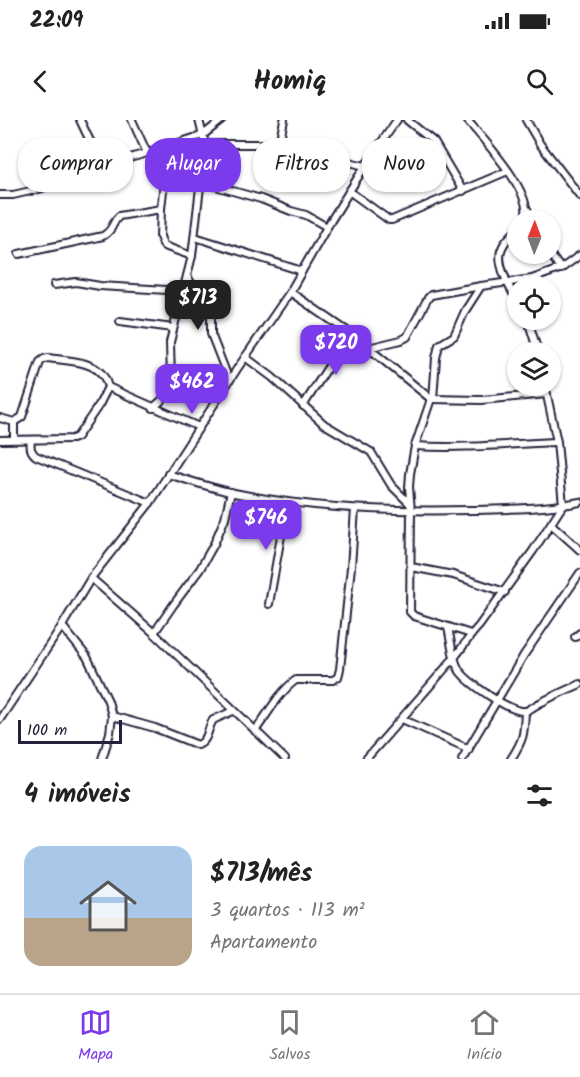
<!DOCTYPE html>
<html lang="pt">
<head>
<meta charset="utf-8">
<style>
  body { margin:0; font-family:Kalam,sans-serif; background:#f6f6f6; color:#222; height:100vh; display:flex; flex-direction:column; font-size:22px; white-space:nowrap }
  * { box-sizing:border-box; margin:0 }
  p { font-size:20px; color:#767676 }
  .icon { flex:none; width:33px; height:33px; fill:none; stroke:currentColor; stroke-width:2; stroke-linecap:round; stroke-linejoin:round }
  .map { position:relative; height:639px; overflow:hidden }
  .drawer { display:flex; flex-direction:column; background:#fff; flex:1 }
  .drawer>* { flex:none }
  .top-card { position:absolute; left:18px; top:18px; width:544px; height:54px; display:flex; gap:12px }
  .needle { width:39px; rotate:1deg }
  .controls { position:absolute; left:507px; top:90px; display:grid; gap:12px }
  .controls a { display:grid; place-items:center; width:54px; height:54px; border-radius:50%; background:#fff; box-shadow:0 2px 4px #0004; font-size:30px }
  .scale { position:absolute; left:18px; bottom:15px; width:104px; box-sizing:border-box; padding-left:6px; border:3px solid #22223b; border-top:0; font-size:16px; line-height:21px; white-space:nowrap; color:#22223b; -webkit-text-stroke:4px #fff; paint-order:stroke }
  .price { position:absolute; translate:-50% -51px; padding:0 14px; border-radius:12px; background:#7c3aed; color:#fff; font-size:20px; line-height:39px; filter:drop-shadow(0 2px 3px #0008) }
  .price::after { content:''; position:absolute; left:50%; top:36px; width:18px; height:14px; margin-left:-9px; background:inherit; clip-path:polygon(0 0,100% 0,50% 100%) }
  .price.selected { background:#222; color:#fff }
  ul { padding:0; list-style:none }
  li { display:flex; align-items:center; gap:18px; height:150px; padding:0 24px }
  li span { display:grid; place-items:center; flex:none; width:168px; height:120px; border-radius:18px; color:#555 }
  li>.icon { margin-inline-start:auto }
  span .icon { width:72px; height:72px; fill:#fffc; stroke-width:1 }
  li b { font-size:26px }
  h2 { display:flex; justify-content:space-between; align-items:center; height:72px; padding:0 24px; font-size:26px }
  .pill { padding:0 21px; border-radius:24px; background:#fff; box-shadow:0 2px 4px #0004; font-size:21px; line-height:54px }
  .pill.selected { background:#7c3aed; color:#fff }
  .status { display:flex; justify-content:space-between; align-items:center; height:42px; padding:0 30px; background:#fff; direction:ltr }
  .status svg { height:16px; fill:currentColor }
  header { display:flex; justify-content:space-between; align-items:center; height:78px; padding:0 24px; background:#fff; font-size:27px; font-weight:800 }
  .tab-bar { display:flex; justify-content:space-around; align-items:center; height:84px; border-top:2px solid #e0e0e0; background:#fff; font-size:16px; color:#767676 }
  .tab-bar a { display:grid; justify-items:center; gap:3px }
  .tab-bar .selected { color:#7c3aed }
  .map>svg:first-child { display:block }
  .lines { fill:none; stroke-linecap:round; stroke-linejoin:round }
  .street-casing { stroke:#22223b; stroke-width:10 }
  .street { stroke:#fff; stroke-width:6 }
</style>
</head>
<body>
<div class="status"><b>22:09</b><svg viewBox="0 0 49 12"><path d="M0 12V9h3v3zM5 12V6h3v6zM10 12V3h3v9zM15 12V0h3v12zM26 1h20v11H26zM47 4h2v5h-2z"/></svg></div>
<header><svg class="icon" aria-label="back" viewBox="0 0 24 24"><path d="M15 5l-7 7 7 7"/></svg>Homiq<svg class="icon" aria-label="search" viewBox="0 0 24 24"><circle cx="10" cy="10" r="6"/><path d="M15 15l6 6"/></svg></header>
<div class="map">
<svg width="580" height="639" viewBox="0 0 580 639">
  <rect width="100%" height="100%" fill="#fff"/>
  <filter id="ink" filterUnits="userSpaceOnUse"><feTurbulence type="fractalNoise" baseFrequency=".0167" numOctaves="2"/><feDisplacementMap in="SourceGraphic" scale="12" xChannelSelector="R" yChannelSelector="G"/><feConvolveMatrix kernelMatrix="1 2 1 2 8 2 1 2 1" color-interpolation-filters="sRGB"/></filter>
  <g filter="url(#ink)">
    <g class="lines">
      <g class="street-casing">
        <g id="street">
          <path d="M80 0 102 46"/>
          <path d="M132 0 147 33"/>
          <path d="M199 0 205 24H279L365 46"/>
          <path d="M407 0 434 22 463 71"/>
          <path d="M467 0C482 18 538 77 524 100"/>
          <path d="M526 0 540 24 580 76"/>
          <path d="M279 24 284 0"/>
          <path d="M168 26 161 89 160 117 164 126 192 136"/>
          <path d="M201 62 261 79 291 91 306 95 327 107"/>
          <path d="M349 71 389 100H392L508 51"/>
          <path d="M0 75H13L39 69 88 50 147 33 203 15 222 0"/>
          <path d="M527 89 532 100"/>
          <path d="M518 109C512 115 505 120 502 128 495 142 510 169 518 182"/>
          <path d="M195 117 302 151"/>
          <path d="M19 134 103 116C115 109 111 103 119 96L161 89"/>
          <path d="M550 134 561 149"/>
          <path d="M187 156 197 173 208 182 211 187V214L229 260"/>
          <path d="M54 165 76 162 100 166 167 170 182 173"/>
          <path d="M290 172 350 213 431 279 415 326 410 354 409 367 411 391 410 492 414 496 471 514"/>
          <path d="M528 200 538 232"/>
          <path d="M120 201 173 208"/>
          <path d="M368 228 401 220 407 217 428 178 431 175 481 166"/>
          <path d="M245 237 272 257 324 304 371 332 391 365 410 384"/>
          <path d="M432 279 481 280 547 274"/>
          <path d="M433 279 436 238 439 225 454 216 465 191 481 166 532 159 562 148 580 135"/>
          <path d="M303 286 350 213"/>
          <path d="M153 288 162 280 169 272 171 261 170 222 192 136 205 24"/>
          <path d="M0 298 14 302 22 297 40 242 44 239 48 238C66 241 94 240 104 257 106 260 107 264 108 267"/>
          <path d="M14 302V319"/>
          <path d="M0 320 72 319 77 317 99 285 108 267 199 307"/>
          <path d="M31 320C30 327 30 331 36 336L150 383"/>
          <path d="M415 326C462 329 510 324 557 322"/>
          <path d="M168 354C190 361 212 368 234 373 312 389 391 392 471 390 507 389 544 389 580 382"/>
          <path d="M551 404 580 430"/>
          <path d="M411 447 453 455 505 472"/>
          <path d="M91 458 154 513 285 639"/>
          <path d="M269 484 287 382"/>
          <path d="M62 506 87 537 108 581 112 596 110 613 102 639"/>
          <path d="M448 507C451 521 452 536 458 548 464 561 512 594 526 591 531 589 537 584 542 582 555 575 567 570 580 564"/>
          <path d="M154 513 174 484 200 449 214 424 225 398 231 372"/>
          <path d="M575 517 580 513"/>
          <path d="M112 596 155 608 198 625C209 620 207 609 213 600L233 591"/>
          <path d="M0 599 62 506 91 458 150 383 237 249 290 172 327 107 365 46 397 0"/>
          <path d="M402 599 469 629"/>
          <path d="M255 611C267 595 280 571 296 560H333L338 557 340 549 351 447 355 389"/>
          <path d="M366 639C395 606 424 573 453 539 462 529 469 516 479 506L533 431 563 385 557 322 545 266"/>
          <path d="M462 639 524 535 580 453"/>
          <path d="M511 639C524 619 524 614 525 591"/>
        </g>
      </g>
      <use href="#street" class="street"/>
    </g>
  </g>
</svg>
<div class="controls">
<a><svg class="needle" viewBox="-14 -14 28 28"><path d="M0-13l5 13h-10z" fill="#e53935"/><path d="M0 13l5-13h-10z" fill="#767676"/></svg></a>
<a><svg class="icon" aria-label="locate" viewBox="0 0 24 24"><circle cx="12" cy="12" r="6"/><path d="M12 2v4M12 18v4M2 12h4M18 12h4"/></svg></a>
<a><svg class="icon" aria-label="layers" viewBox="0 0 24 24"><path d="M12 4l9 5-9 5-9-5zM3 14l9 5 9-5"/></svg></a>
</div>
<div class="scale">100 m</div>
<b class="price selected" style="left:198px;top:211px">$713</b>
<b class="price" style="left:336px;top:256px">$720</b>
<b class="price" style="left:192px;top:295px">$462</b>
<b class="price" style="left:266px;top:431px">$746</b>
<div class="top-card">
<a class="pill">Comprar</a>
<a class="pill selected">Alugar</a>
<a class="pill">Filtros</a>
<a class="pill">Novo</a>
</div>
</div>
<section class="drawer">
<h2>4 imóveis<svg class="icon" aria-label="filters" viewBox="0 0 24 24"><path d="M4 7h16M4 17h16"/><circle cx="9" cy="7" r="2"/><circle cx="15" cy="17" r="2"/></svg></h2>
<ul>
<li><span style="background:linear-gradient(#a9c7e8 60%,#b9a48a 0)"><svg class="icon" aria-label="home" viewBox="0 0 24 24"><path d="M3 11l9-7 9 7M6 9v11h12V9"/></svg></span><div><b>$713/mês</b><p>3 quartos · 113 m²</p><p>Apartamento</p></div></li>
</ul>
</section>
<nav class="tab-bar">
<a class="selected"><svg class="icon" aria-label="map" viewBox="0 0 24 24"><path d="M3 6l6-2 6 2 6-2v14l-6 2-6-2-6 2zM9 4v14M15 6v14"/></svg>Mapa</a>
<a><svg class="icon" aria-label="saved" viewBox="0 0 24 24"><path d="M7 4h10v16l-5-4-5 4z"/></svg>Salvos</a>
<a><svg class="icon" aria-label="home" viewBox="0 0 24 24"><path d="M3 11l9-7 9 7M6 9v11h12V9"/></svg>Início</a>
</nav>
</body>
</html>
